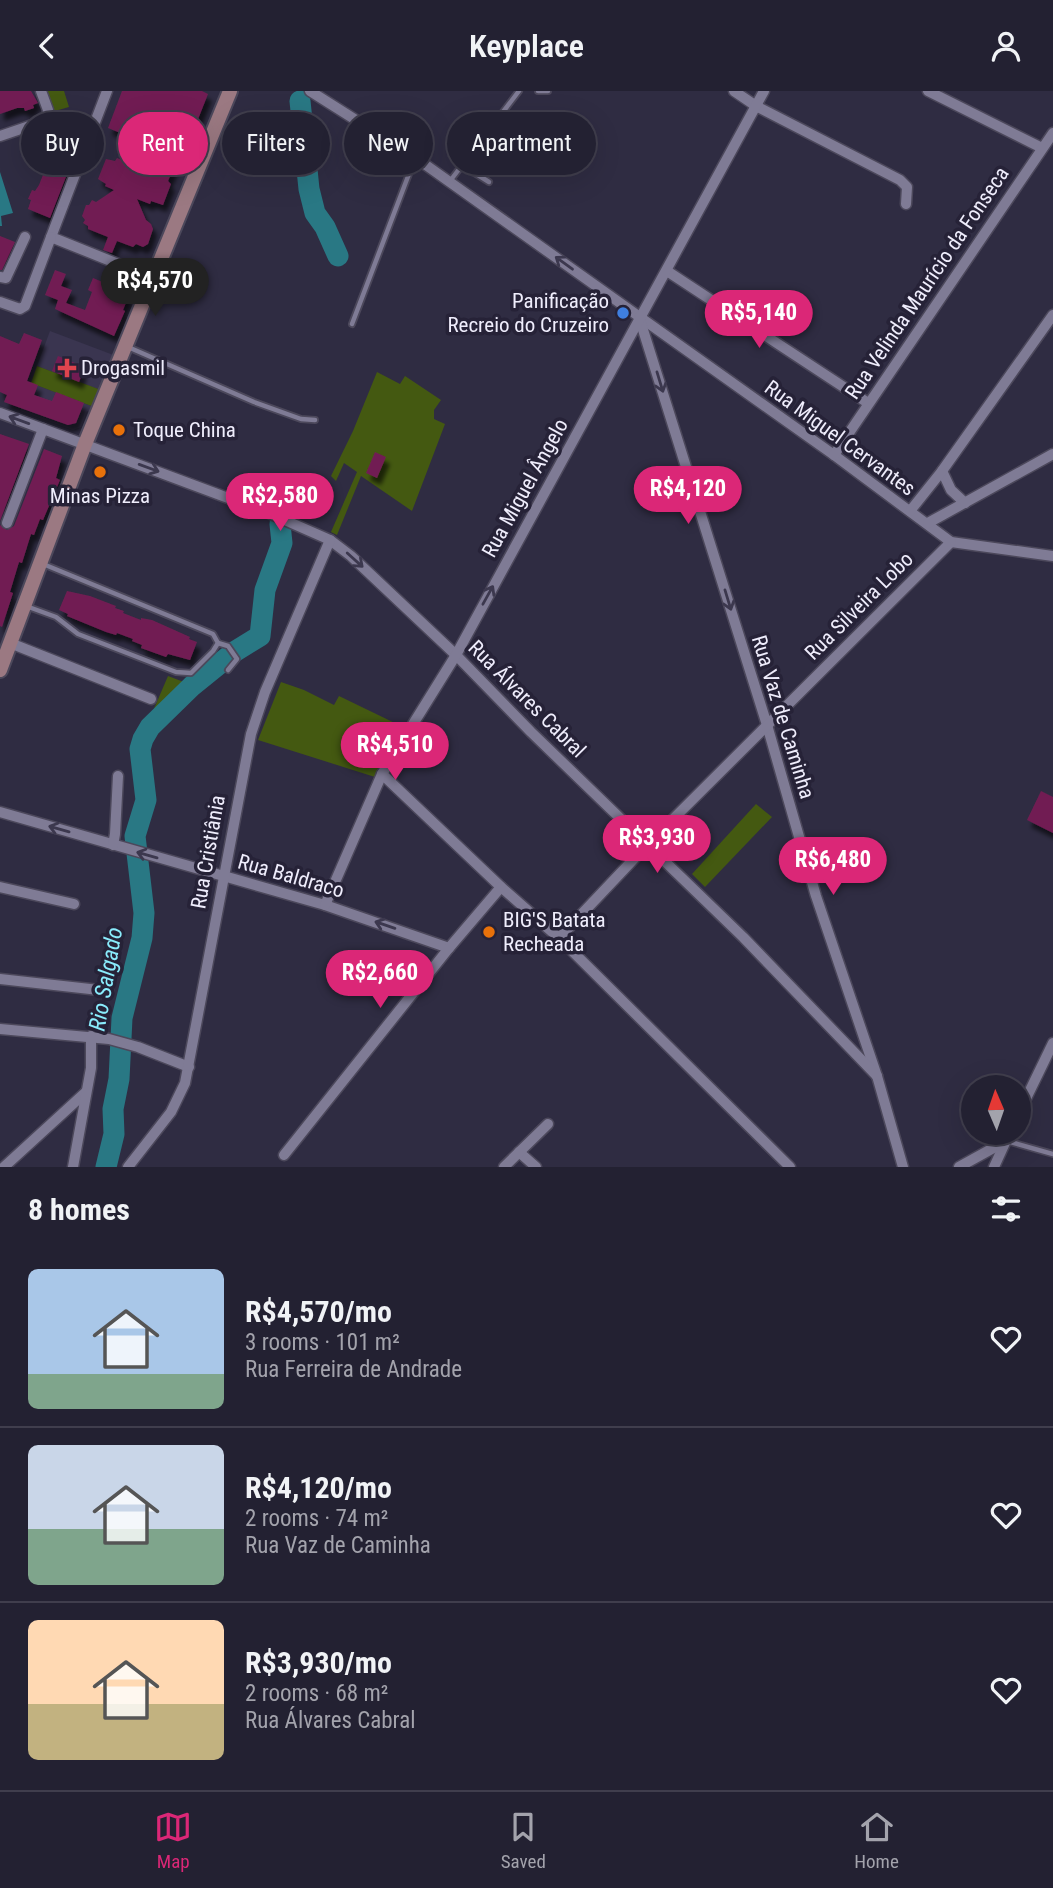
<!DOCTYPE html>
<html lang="en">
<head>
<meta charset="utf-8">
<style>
  body { margin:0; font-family:"Roboto Condensed",sans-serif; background:#2f2e3e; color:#f1f3f6; height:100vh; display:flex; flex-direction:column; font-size:26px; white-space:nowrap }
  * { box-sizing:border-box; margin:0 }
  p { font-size:23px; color:#a3a3ac }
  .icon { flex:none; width:38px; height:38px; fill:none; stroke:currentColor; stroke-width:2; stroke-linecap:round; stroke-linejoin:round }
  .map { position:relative; height:1076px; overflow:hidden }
  .sheet { display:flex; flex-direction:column; background:#232132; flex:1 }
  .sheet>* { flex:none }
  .hud { position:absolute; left:21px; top:21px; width:700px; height:63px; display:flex; gap:14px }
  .needle { width:46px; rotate:358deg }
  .controls { position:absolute; left:961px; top:984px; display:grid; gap:14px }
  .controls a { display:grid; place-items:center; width:70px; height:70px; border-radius:50%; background:#232132; box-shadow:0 7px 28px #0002,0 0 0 2px #403e4d; font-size:35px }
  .price { position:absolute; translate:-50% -60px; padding:0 16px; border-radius:24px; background:#db2777; color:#fff; font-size:23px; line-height:46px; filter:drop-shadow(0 2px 4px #0008) }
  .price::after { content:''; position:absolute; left:50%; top:42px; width:21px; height:16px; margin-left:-10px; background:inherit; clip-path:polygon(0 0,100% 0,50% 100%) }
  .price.current { background:#222; color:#fff }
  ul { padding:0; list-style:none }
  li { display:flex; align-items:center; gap:21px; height:175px; padding:0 28px }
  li+li { border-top:2px solid #403e4d }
  li span { display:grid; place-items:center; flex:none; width:196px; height:140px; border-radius:10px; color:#555 }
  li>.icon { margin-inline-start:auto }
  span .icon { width:84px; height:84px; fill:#fffc; stroke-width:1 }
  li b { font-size:30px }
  h2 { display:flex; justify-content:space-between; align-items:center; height:84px; padding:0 28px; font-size:30px }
  .chip { padding:0 24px; border-radius:32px; background:#232132; box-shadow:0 7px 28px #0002,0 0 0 2px #403e4d; font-size:24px; line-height:63px }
  .chip.current { background:#db2777; color:#fff }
  header { display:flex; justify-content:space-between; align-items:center; height:91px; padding:0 28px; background:#232132; font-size:32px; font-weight:600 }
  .menu { display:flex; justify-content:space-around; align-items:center; height:98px; border-top:2px solid #403e4d; background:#232132; font-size:19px; color:#a3a3ac }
  .menu a { display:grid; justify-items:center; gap:4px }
  .menu .current { color:#db2777 }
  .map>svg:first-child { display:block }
  .built { fill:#3a3550 }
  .green { fill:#445911 }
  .water { fill:#297884 }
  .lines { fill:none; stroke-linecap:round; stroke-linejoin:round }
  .river { stroke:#297884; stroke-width:21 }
  .building { fill:#711e52; filter:url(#shadow) }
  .lane-casing { stroke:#4c485b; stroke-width:8 }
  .street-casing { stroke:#4c485b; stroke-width:13 }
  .secondary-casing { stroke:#4c485b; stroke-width:18 }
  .lane { stroke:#7f7b95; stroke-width:4.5 }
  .street { stroke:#7f7b95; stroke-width:10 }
  .secondary { stroke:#9b7982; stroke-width:14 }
  .oneway { stroke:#3c384e }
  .shop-dot { fill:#3f7fe0; stroke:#262237; stroke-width:2.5 }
  .health-dot { fill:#e0444e; stroke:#262237; stroke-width:2.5 }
  .food-dot { fill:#e8710a; stroke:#262237; stroke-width:2.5 }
  .labels { text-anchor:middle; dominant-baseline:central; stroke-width:7; stroke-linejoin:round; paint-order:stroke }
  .street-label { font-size:21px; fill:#efedfc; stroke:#262237 }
  .poi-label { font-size:21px; fill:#efedfc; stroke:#262237; text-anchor:start }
  .water-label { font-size:23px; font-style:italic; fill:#8aecfc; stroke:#262237 }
</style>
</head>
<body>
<header><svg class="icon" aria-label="back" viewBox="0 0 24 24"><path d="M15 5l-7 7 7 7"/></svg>Keyplace<svg class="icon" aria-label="person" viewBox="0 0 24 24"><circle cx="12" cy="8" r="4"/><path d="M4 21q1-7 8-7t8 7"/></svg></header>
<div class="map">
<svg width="1053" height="1076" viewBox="0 0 1053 1076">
  <defs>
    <filter id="shadow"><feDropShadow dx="4" dy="7" stdDeviation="2" flood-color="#0009"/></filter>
  </defs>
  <rect width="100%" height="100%" fill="#2f2c42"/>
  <g class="built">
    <path d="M50 240 116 265 103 300 37 275Z"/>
    <path d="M31 292 94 316 92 322 87 320 81 336 73 339 20 320Z"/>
  </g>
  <g class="green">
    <path d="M41 0H64L69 16 48 22Z"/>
    <path d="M37 275 101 299 94 316 31 292Z"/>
    <path d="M377 281 400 293 405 285 441 309 434 319V328L445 333 412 420 361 385 337 444 331 441 357 381 344 372 336 390 331 385 353 340Z"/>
    <path d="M168 585 197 596 188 605 173 625 169 624 144 653V667L148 668V691L152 705 141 736 143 737 140 751 133 749 144 705 141 704 137 667 130 664 144 633 147 634Z"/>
    <path d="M281 591 304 599 334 614 339 605 401 635 375 686 258 649Z"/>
    <path d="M756 713 772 726 705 796 692 783Z"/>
  </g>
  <path class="water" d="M0 81 13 122 1 125 2 135H0Z"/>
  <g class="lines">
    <g class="river">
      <path d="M300 10 309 98 315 122 325 136 338 165"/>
      <path d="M106 1076 114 1043 113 1018 119 988 122 927 142 847 144 822 135 745 146 709 140 658 143 648 150 636 192 595 234 561 260 545 265 499 282 452 280 433"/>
    </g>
  </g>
  <g class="building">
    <path d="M0 0H31L38 12 33 14 34 17 25 20 24 17H17L0 23Z"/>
    <path d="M122 0H202L208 3 183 66 179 65 168 90 171 93 163 114 151 110 150 113 137 108 146 129 151 133 153 138 148 153 143 156 136 153 133 156 117 150 112 162 103 159 108 146 88 138V135L83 132 85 129 82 125 86 114H89L92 109 96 111 114 99 105 95 106 93 98 88 106 68 115 70 117 67 140 77 150 54 108 37Z"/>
    <path d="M57 47 78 55 50 127 28 118 31 109 28 108 32 99 35 100 39 94 48 71 50 64 46 62 50 54 54 55Z"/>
    <path d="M0 145 15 151 2 179H0Z"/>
    <path d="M55 179 66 183 61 195 72 199 66 212 85 219 92 201 88 199 93 187 127 201 125 206 128 207 123 219 125 220 114 245 55 218 58 209 45 204Z"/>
    <path d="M24 242 42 249 27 290 38 294 34 304 52 310 56 301 84 312 76 332 68 334 4 311 7 304 0 301V245L19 253Z"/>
    <path d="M58 265 80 274 83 281 79 291 52 280Z"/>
    <path d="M0 343 29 353 0 430Z"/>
    <path d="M44 358 62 365 56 387 60 389 43 429 40 428 34 444 31 443 22 472 19 471 10 501 13 502 2 536 0 535V434L7 439 14 435Z"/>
    <path d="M375 361 386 366 377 387 366 382Z"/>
    <path d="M67 500 90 505 116 515 115 517 124 520 123 522 141 529V527L152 529 190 546 189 548 197 551 190 569 168 563 166 566 141 557 142 554 132 550 133 548 117 542 116 544 106 541 67 525 68 523 59 519Z"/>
    <path d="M1041 700 1053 706V742L1027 729Z"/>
  </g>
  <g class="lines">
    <g class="lane-casing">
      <g id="lane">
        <path d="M538 0H548"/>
        <path d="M492 35 505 45"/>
        <path d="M476 56 500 78"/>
        <path d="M462 74 489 91"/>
        <path d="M450 90 519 0"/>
        <path d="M352 233 415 67"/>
        <path d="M128 256 254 311 301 328 315 329"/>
        <path d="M26 515 56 526 78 543 176 581 191 582 213 560 218 552 213 543 43 473"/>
        <path d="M218 552 228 555 237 568 228 579"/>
        <path d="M1007 1050 1053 1063"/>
      </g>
    </g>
    <g class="street-casing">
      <g id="street">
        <path d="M107 0 51 146 153 187"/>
        <path d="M310 0 416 67 834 364 951 451 1053 465"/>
        <path d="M734 0 756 15 900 89 907 96 906 113"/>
        <path d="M928 0 1042 57"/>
        <path d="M0 45 47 29 48 19 41 0"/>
        <path d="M667 180 868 312"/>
        <path d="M0 186 6 187 25 146"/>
        <path d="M0 211 20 218 25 215 51 146"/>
        <path d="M639 226 767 634 816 805 877 985 903 1076"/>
        <path d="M0 322 271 423 330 449 351 465 456 564 531 641 743 846 877 985"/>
        <path d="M834 364 1053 42"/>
        <path d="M942 380 951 399 965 412"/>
        <path d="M910 420 942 380 1053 224"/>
        <path d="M7 432 43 338"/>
        <path d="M928 432 1053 363"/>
        <path d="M10 552 151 608"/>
        <path d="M382 683 501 796 559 847 790 1076"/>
        <path d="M0 721 325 814 449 857"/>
        <path d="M113 754 115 743 118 685"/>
        <path d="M0 796 74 813"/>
        <path d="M325 814 382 683 456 564 764 0"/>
        <path d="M559 847 648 753 951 451"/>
        <path d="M0 888 108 900"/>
        <path d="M0 938 109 948 138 956 189 976"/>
        <path d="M1018 1024 1053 952"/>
        <path d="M519 1061 536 1076"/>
        <path d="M284 1064 449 857 501 796"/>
        <path d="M4 1076 86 1001"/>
        <path d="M73 1076 91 977V945"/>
        <path d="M128 1076 171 1021 185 992 251 643 265 601 330 449"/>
        <path d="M504 1076 548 1033"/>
        <path d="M959 1076 1006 1050"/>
        <path d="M994 1076 1010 1041"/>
      </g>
    </g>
    <g class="secondary-casing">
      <path id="secondary" d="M0 579 85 353 230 0"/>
    </g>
    <use href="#lane" class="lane"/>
    <use href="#street" class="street"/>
    <use href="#secondary" class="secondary"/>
  </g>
  <defs><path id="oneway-shaft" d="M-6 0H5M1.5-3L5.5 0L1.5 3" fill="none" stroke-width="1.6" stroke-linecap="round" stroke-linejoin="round" transform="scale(1.75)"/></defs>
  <g class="oneway">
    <use href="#oneway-shaft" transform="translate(564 172) rotate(-144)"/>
    <use href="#oneway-shaft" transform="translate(660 291) rotate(73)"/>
    <use href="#oneway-shaft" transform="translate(19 329) rotate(-160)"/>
    <use href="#oneway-shaft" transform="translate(149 377) rotate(20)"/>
    <use href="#oneway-shaft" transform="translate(355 469) rotate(42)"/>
    <use href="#oneway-shaft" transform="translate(488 504) rotate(-61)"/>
    <use href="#oneway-shaft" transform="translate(728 509) rotate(73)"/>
    <use href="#oneway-shaft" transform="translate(59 738) rotate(-164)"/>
    <use href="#oneway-shaft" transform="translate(147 764) rotate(-164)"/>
    <use href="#oneway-shaft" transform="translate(385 834) rotate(-161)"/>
  </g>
  <circle class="shop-dot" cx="623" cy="222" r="7"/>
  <path class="health-dot" d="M63.5 266.5h7v7h7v7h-7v7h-7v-7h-7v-7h7z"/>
  <g class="food-dot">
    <circle cx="119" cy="339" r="7"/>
    <circle cx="100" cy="381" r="7"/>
    <circle cx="489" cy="841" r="7"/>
  </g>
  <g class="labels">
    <g class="street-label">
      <text transform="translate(927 192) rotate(-56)">Rua Velinda Maurício da Fonseca</text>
      <text transform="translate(840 347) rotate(36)">Rua Miguel Cervantes</text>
      <text transform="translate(525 397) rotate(-61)">Rua Miguel Ângelo</text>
      <text transform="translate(859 515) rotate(-45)">Rua Silveira Lobo</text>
      <text transform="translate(527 608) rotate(45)">Rua Álvares Cabral</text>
      <text transform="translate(783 626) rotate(73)">Rua Vaz de Caminha</text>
      <text transform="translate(208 761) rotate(-80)">Rua Cristiânia</text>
      <text transform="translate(291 785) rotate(16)">Rua Baldraco</text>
    </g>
    <g class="poi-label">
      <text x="609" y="210" text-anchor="end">Panificação<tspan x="609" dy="24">Recreio do Cruzeiro</tspan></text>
      <text x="81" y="277">Drogasmil</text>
      <text x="133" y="339">Toque China</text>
      <text x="100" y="405" text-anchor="middle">Minas Pizza</text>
      <text x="503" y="829">BIG'S Batata<tspan x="503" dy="24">Recheada</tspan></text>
    </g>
    <g class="water-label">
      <text transform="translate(106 888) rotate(-80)">Rio Salgado</text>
    </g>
  </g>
</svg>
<div class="controls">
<a><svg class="needle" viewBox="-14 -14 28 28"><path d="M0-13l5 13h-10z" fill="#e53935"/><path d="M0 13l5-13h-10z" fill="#a3a3ac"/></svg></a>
</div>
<b class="price current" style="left:155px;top:227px">R$4,570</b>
<b class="price" style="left:759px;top:259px">R$5,140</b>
<b class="price" style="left:688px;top:435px">R$4,120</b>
<b class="price" style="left:280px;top:442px">R$2,580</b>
<b class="price" style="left:395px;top:691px">R$4,510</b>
<b class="price" style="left:657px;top:784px">R$3,930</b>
<b class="price" style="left:833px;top:806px">R$6,480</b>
<b class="price" style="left:380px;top:919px">R$2,660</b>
<div class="hud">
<a class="chip">Buy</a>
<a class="chip current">Rent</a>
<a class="chip">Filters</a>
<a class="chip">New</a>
<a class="chip">Apartment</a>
</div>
</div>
<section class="sheet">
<h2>8 homes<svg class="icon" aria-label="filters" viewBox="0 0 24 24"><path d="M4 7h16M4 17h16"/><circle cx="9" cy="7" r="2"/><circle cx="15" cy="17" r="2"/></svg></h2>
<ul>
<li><span style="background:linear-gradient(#a9c7e8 75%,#7fa58c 0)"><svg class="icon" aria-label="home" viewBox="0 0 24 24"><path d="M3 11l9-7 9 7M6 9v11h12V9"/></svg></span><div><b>R$4,570/mo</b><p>3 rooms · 101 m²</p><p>Rua Ferreira de Andrade</p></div><svg class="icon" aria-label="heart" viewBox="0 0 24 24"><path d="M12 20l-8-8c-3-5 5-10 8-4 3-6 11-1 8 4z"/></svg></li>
<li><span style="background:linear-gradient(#c9d6e8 60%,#7fa58c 0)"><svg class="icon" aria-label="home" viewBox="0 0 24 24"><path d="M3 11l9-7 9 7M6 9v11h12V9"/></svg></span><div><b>R$4,120/mo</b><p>2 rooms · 74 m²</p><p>Rua Vaz de Caminha</p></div><svg class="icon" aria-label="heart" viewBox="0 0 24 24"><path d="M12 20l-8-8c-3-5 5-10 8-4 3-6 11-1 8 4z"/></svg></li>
<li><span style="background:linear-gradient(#ffd9b3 60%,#c2b280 0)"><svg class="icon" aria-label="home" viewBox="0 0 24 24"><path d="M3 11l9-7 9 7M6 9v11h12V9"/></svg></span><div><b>R$3,930/mo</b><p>2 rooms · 68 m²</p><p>Rua Álvares Cabral</p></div><svg class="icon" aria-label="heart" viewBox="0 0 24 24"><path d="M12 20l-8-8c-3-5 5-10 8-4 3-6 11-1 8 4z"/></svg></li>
</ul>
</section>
<nav class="menu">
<a class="current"><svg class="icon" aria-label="map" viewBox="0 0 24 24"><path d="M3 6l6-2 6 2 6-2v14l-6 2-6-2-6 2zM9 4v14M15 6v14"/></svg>Map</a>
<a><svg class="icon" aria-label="saved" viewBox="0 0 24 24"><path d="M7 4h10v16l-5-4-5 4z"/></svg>Saved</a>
<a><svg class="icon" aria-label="home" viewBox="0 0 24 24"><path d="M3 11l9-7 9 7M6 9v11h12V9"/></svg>Home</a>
</nav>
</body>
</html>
